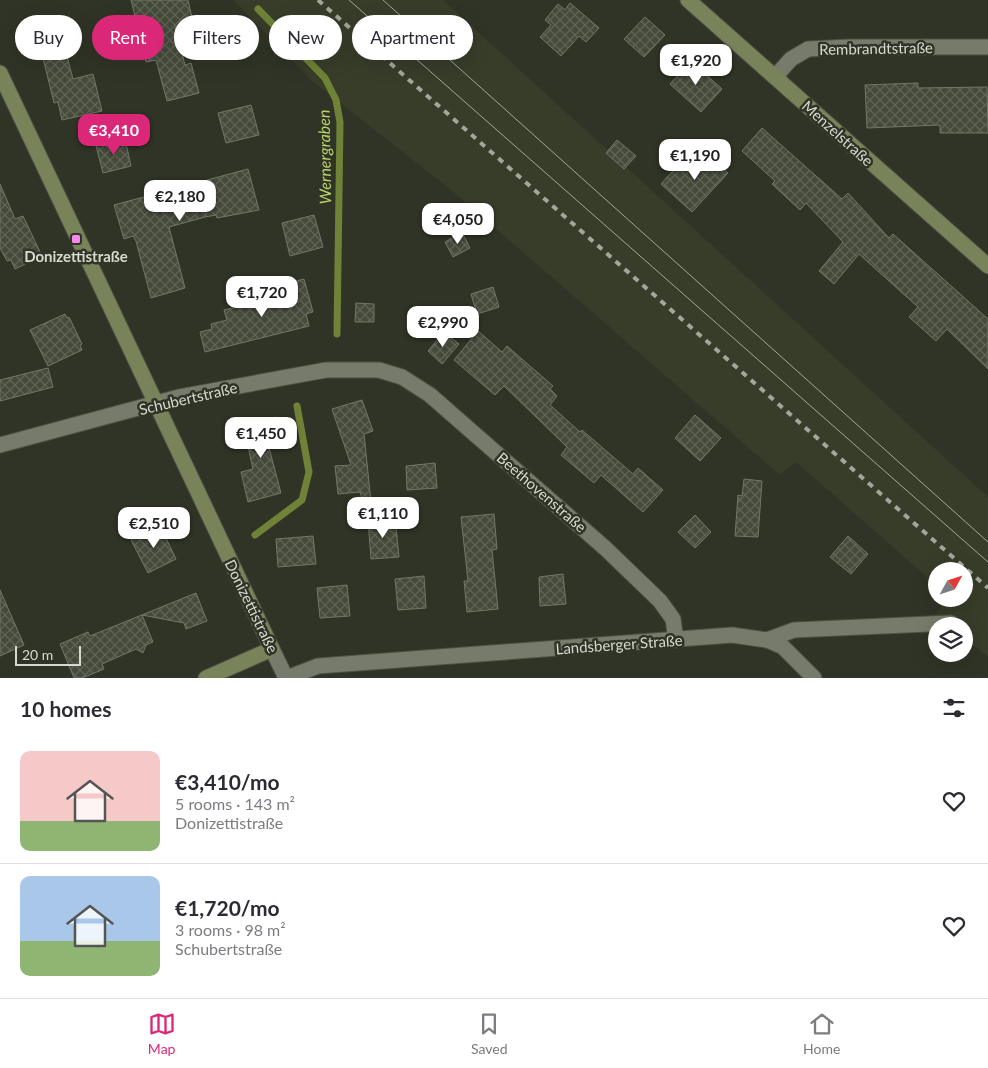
<!DOCTYPE html>
<html lang="en">
<head>
<meta charset="utf-8">
<style>
  body { margin:0; font-family:Lato,sans-serif; background:#f7f7f7; color:#2b2b33; height:100vh; display:flex; flex-direction:column; font-size:19px; white-space:nowrap }
  * { box-sizing:border-box; margin:0 }
  p { font-size:16px; color:#7c7c81 }
  .icon { flex:none; width:28px; height:28px; fill:none; stroke:currentColor; stroke-width:2; stroke-linecap:round; stroke-linejoin:round }
  .map { position:relative; height:678px; overflow:hidden }
  .sheet { display:flex; flex-direction:column; background:#fff; flex:1 }
  .sheet>* { flex:none }
  .guide { position:absolute; left:15px; top:15px; width:500px; height:45px; display:flex; gap:10px }
  .needle { width:32px; rotate:50deg }
  .tools { position:absolute; left:928px; top:562px; display:grid; gap:10px }
  .tools a { display:grid; place-items:center; width:45px; height:45px; border-radius:50%; background:#fff; box-shadow:0 5px 20px #0002; font-size:25px }
  .scale { position:absolute; left:15px; bottom:12px; width:66px; box-sizing:border-box; padding-left:5px; border:2px solid #d6d9d0; border-top:0; font-size:14px; line-height:18px; white-space:nowrap; color:#d6d9d0; -webkit-text-stroke:4px #303426; paint-order:stroke }
  .price { position:absolute; translate:-50% -42px; padding:0 11px; border-radius:10px; background:#fff; color:#222; font-size:16px; line-height:32px; filter:drop-shadow(0 1px 2px #0008) }
  .price::after { content:''; position:absolute; left:50%; top:30px; width:15px; height:11px; margin-left:-8px; background:inherit; clip-path:polygon(0 0,100% 0,50% 100%) }
  .price.selected { background:#db2777; color:#fff }
  ul { padding:0; list-style:none }
  li { display:flex; align-items:center; gap:15px; height:125px; padding:0 20px }
  li+li { border-top:1px solid #e1e1e2 }
  li span { display:grid; place-items:center; flex:none; width:140px; height:100px; border-radius:10px; color:#555 }
  li>.icon { margin-inline-start:auto }
  span .icon { width:60px; height:60px; fill:#fffc; stroke-width:1 }
  li b { font-size:21px }
  h2 { display:flex; justify-content:space-between; align-items:center; height:60px; padding:0 20px; font-size:21px }
  .tag { padding:0 18px; border-radius:22px; background:#fff; box-shadow:0 5px 20px #0002; font-size:18px; line-height:45px }
  .tag.selected { background:#db2777; color:#fff }
  .tab-bar { display:flex; justify-content:space-around; align-items:center; height:70px; border-top:1px solid #e1e1e2; background:#fff; font-size:14px; color:#7c7c81 }
  .tab-bar a { display:grid; justify-items:center; gap:2px }
  .tab-bar .selected { color:#db2777 }
  .map>svg:first-child { display:block }
  .built { fill:#373d29 }
  .lines { fill:none; stroke-linecap:round; stroke-linejoin:round }
  .stream { stroke:#708237; stroke-width:7 }
  .building { fill:url(#building-cross-hatch); stroke:#727767 }
  .street-casing { stroke:#4d5145; stroke-width:17 }
  .secondary-casing { stroke:#4d5145; stroke-width:17 }
  .street { stroke:#767b6b; stroke-width:15 }
  .secondary { stroke:#78835a; stroke-width:15 }
  .tram { stroke:#a3a69b; stroke-width:1 }
  .rail { stroke:#a3a69b; stroke-width:4; stroke-dasharray:6 6; stroke-linecap:butt }
  .poi-dot { fill:#f788eb; stroke:#303426; stroke-width:2 }
  .labels { text-anchor:middle; dominant-baseline:central; stroke-width:5; stroke-linejoin:round; paint-order:stroke }
  .street-label { font-size:15px; fill:#d6d9d0; stroke:#303426 }
  .poi-label { font-size:15px; font-weight:bold; fill:#d6d9d0; stroke:#303426 }
  .water-label { font-size:16px; font-style:italic; fill:#b8d26b; stroke:#303426 }
</style>
</head>
<body>
<div class="map">
<svg width="988" height="678" viewBox="0 0 988 678">
  <defs>
    <pattern id="building-cross-hatch" width="8" height="8" patternUnits="userSpaceOnUse" patternTransform="scale(1.25)"><rect width="8" height="8" fill="#454a3b"/><path d="M0 0l8 8M0 8l8-8" fill="none" stroke="#5f6456"/></pattern>
  </defs>
  <rect width="100%" height="100%" fill="#303426"/>
  <path class="built" d="M233 0H443L988 497V657L964 637V626H950L935 615 947 599H964V571H936V585L796 462 780 475 450 189 311 80Z"/>
  <g class="lines">
    <g class="stream">
      <path d="M258 9 325 78 336 100 340 122 337 334"/>
      <path d="M255 535 302 500 309 472 297 406"/>
    </g>
  </g>
  <g class="building">
    <path d="M131 0H188L193 22 175 27 185 65 191 63 199 93 167 101 156 60 146 62Z"/>
    <path d="M570 3 599 28 586 42 579 36 561 56 540 37 551 25 545 20 558 4 565 10Z"/>
    <path d="M645 17 665 35 644 57 624 39Z"/>
    <path d="M58 23 73 79 93 74 102 111 62 120 58 102 54 103 43 58 37 60 30 30Z"/>
    <path d="M691 61 722 89 701 112 670 84Z"/>
    <path d="M918 83V88L987 87 988 133H940V125L867 128 865 85Z"/>
    <path d="M251 105 259 135 226 143 218 113Z"/>
    <path d="M762 128 842 199 848 193 889 238 893 234 988 319V369L947 329 936 341 909 317 918 307 859 254 834 284 819 271 843 242 806 203 800 210 772 184 775 181 742 151Z"/>
    <path d="M125 139 131 166 103 173 96 146Z"/>
    <path d="M617 140 636 156 624 169 606 153Z"/>
    <path d="M703 150 728 173 692 212 661 184 680 163 686 169Z"/>
    <path d="M248 169 259 210 217 218 216 215 205 217 169 227 185 288 151 298 136 241 133 236 124 239 114 205Z"/>
    <path d="M0 184 15 219 23 216 42 256 15 269 11 260 7 261 0 248Z"/>
    <path d="M314 215 323 247 290 256 282 223Z"/>
    <path d="M462 232 470 248 453 257 445 242Z"/>
    <path d="M304 279 313 312 306 314 309 326 205 352 200 332 212 329 211 324 227 320 224 310 279 297 276 286Z"/>
    <path d="M493 287 499 307 477 314 471 294Z"/>
    <path d="M356 303 374 304V322H355Z"/>
    <path d="M65 314 67 318 69 317 82 344 80 345 82 350 48 366 30 330Z"/>
    <path d="M478 331 502 352 507 346 553 386 550 389 557 396 550 405 580 432 582 430 633 474 638 468 663 490 643 512 601 475 594 483 561 455 567 447 504 386 495 395 454 360Z"/>
    <path d="M444 332 459 344 442 364 428 351Z"/>
    <path d="M48 368 53 387 0 401V380Z"/>
    <path d="M362 400 373 431 364 434 371 502 364 504 360 492 338 494 335 466 351 465 332 409Z"/>
    <path d="M695 415 721 438 700 461 675 438Z"/>
    <path d="M276 417 282 440 268 444 281 493 248 502 241 472 253 469 243 424Z"/>
    <path d="M435 463 437 488 407 490 406 466Z"/>
    <path d="M744 479 762 481 758 537 735 536 738 495 742 496Z"/>
    <path d="M494 514 497 549 492 550 498 609 467 612 464 581H468L461 517Z"/>
    <path d="M695 515 711 532 695 548 678 532Z"/>
    <path d="M395 518 399 557 371 559 368 520Z"/>
    <path d="M160 526 176 559 148 573 131 540Z"/>
    <path d="M313 536 316 564 278 567 276 539Z"/>
    <path d="M848 536 868 554 851 574 830 557Z"/>
    <path d="M563 574 566 604 540 606 539 577Z"/>
    <path d="M424 576 426 608 398 610 395 579Z"/>
    <path d="M347 585 350 616 320 618 317 588Z"/>
    <path d="M0 590 24 645 0 656Z"/>
    <path d="M196 593 207 621 186 629 184 623 142 615 153 642 146 645 143 653 136 649 102 664 104 669 82 678H74L60 644 88 632 90 636Z"/>
  </g>
  <g class="lines">
    <g class="street-casing">
      <g id="street">
        <path d="M775 77 791 59 808 49 850 47H988"/>
        <path d="M0 445 179 397 326 370H379L402 377 430 395 605 548 660 601 673 619 676 640"/>
        <path d="M767 640 783 647 814 678"/>
        <path d="M272 649 286 678"/>
        <path d="M287 678 318 666 732 635 767 640 794 630 951 623"/>
      </g>
    </g>
    <g class="secondary-casing">
      <g id="secondary">
        <path d="M688 0 988 266"/>
        <path d="M0 73 272 649 206 678"/>
      </g>
    </g>
    <use href="#street" class="street"/>
    <use href="#secondary" class="secondary"/>
    <g class="tram">
      <path d="M349 0 988 562"/>
      <path d="M383 0 988 542"/>
    </g>
    <path class="rail" d="M318 0 988 588"/>
  </g>
  <rect class="poi-dot" x="71" y="234" width="10" height="10" rx="2.5"/>
  <g class="labels">
    <g class="street-label">
      <text transform="translate(876 48) rotate(-1)">Rembrandtstraße</text>
      <text transform="translate(838 133) rotate(42)">Menzelstraße</text>
      <text transform="translate(188 398) rotate(-13)">Schubertstraße</text>
      <text transform="translate(542 492) rotate(41)">Beethovenstraße</text>
      <text transform="translate(252 606) rotate(64)">Donizettistraße</text>
      <text transform="translate(619 644) rotate(-4)">Landsberger Straße</text>
    </g>
    <g class="poi-label">
      <text x="76" y="256">Donizettistraße</text>
    </g>
    <g class="water-label">
      <text transform="translate(324 157) rotate(-91)">Wernergraben</text>
    </g>
  </g>
</svg>
<div class="tools">
<a><svg class="needle" viewBox="-14 -14 28 28"><path d="M0-13l5 13h-10z" fill="#e53935"/><path d="M0 13l5-13h-10z" fill="#7c7c81"/></svg></a>
<a><svg class="icon" aria-label="layers" viewBox="0 0 24 24"><path d="M12 4l9 5-9 5-9-5zM3 14l9 5 9-5"/></svg></a>
</div>
<div class="scale">20 m</div>
<b class="price" style="left:696px;top:86px">€1,920</b>
<b class="price selected" style="left:114px;top:156px">€3,410</b>
<b class="price" style="left:695px;top:181px">€1,190</b>
<b class="price" style="left:180px;top:222px">€2,180</b>
<b class="price" style="left:458px;top:245px">€4,050</b>
<b class="price" style="left:262px;top:318px">€1,720</b>
<b class="price" style="left:443px;top:348px">€2,990</b>
<b class="price" style="left:261px;top:459px">€1,450</b>
<b class="price" style="left:383px;top:539px">€1,110</b>
<b class="price" style="left:154px;top:549px">€2,510</b>
<div class="guide">
<a class="tag">Buy</a>
<a class="tag selected">Rent</a>
<a class="tag">Filters</a>
<a class="tag">New</a>
<a class="tag">Apartment</a>
</div>
</div>
<section class="sheet">
<h2>10 homes<svg class="icon" aria-label="filters" viewBox="0 0 24 24"><path d="M4 7h16M4 17h16"/><circle cx="9" cy="7" r="2"/><circle cx="15" cy="17" r="2"/></svg></h2>
<ul>
<li><span style="background:linear-gradient(#f6c9c9 70%,#8fb573 0)"><svg class="icon" aria-label="home" viewBox="0 0 24 24"><path d="M3 11l9-7 9 7M6 9v11h12V9"/></svg></span><div><b>€3,410/mo</b><p>5 rooms · 143 m²</p><p>Donizettistraße</p></div><svg class="icon" aria-label="heart" viewBox="0 0 24 24"><path d="M12 20l-8-8c-3-5 5-10 8-4 3-6 11-1 8 4z"/></svg></li>
<li><span style="background:linear-gradient(#a9c7e8 65%,#8fb573 0)"><svg class="icon" aria-label="home" viewBox="0 0 24 24"><path d="M3 11l9-7 9 7M6 9v11h12V9"/></svg></span><div><b>€1,720/mo</b><p>3 rooms · 98 m²</p><p>Schubertstraße</p></div><svg class="icon" aria-label="heart" viewBox="0 0 24 24"><path d="M12 20l-8-8c-3-5 5-10 8-4 3-6 11-1 8 4z"/></svg></li>
</ul>
</section>
<nav class="tab-bar">
<a class="selected"><svg class="icon" aria-label="map" viewBox="0 0 24 24"><path d="M3 6l6-2 6 2 6-2v14l-6 2-6-2-6 2zM9 4v14M15 6v14"/></svg>Map</a>
<a><svg class="icon" aria-label="saved" viewBox="0 0 24 24"><path d="M7 4h10v16l-5-4-5 4z"/></svg>Saved</a>
<a><svg class="icon" aria-label="home" viewBox="0 0 24 24"><path d="M3 11l9-7 9 7M6 9v11h12V9"/></svg>Home</a>
</nav>
</body>
</html>
